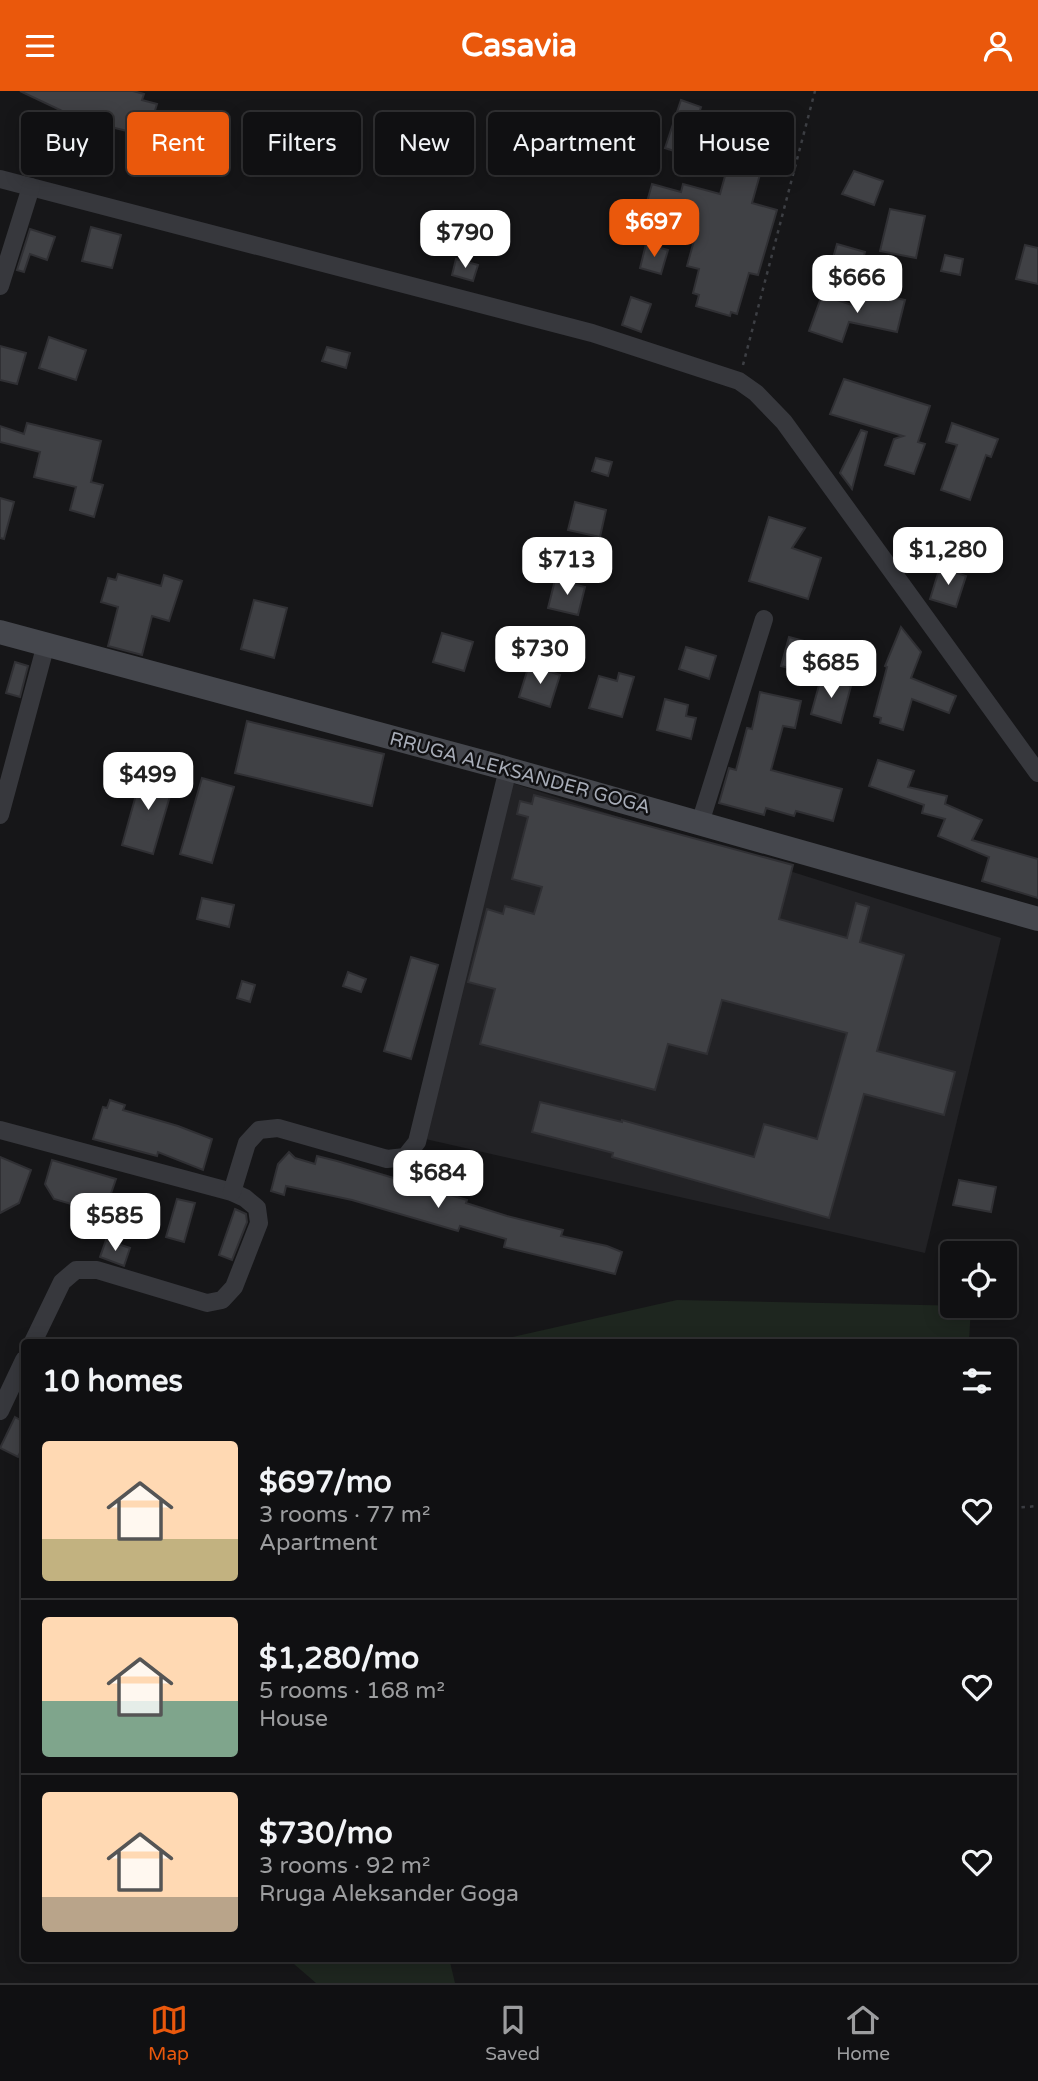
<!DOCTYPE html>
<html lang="en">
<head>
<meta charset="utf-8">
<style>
  body { margin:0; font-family:"Varela Round",sans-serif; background:#19191b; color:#f1f3f6; height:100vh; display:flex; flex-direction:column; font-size:26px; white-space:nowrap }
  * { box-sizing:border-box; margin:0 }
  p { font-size:23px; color:#9c9d9f }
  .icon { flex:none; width:38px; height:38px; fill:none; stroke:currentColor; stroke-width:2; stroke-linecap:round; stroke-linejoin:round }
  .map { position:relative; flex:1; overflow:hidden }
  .side { position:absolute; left:21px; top:1248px; width:996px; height:623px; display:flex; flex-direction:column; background:#101012; border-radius:7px; box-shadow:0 4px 18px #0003,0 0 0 2px #303032 }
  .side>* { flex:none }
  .top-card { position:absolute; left:21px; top:21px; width:998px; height:63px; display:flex; gap:14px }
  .buttons { position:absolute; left:940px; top:1150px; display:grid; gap:14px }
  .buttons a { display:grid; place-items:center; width:77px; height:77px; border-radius:7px; background:#101012; box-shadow:0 4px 18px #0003,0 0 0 2px #303032; font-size:35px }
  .price { position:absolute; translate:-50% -60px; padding:0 16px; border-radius:14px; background:#fff; color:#222; font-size:23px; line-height:46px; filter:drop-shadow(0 2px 4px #0008) }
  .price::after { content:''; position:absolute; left:50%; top:42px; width:21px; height:16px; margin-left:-10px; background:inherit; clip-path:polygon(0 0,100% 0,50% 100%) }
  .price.active { background:#ea580c; color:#fff }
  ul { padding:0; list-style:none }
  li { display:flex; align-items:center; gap:21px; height:175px; padding:0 21px }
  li+li { border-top:2px solid #303032 }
  li span { display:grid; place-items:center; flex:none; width:196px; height:140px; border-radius:7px; color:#555 }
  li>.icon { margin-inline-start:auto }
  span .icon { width:84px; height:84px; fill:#fffc; stroke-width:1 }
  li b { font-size:30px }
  h2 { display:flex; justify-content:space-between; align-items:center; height:84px; padding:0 21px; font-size:30px }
  .pill { padding:0 24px; border-radius:7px; background:#101012; box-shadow:0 4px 18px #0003,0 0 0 2px #303032; font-size:24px; line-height:63px }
  .pill.active { background:#ea580c; color:#fff }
  header { display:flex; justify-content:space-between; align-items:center; height:91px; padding:0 21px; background:#ea580c; color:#fff; font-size:32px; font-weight:700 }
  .tab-bar { display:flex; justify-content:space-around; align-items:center; height:98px; border-top:2px solid #303032; background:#101012; font-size:19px; color:#9c9d9f }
  .tab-bar a { display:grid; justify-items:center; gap:4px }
  .tab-bar .active { color:#ea580c }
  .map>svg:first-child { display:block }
  .built { fill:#222225 }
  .green { fill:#1e261f }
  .building { fill:#404145; stroke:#303034; stroke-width:2 }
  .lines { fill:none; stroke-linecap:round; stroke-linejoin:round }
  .path { stroke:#3d3f44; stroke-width:2.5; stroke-dasharray:3.5 5; stroke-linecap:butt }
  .street { stroke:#37383d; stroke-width:18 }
  .secondary { stroke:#45474d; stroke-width:24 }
  .labels { text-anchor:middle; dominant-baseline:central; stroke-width:5; stroke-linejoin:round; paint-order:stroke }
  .street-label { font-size:19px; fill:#a8adb8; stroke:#111113 }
</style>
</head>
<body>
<header><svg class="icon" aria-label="menu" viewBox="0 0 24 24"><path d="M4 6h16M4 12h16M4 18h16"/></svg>Casavia<svg class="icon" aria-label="person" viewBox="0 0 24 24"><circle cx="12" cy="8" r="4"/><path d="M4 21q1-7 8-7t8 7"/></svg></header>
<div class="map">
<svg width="1038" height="1892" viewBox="0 0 1038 1892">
  <rect width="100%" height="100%" fill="#161618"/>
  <path class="built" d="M512 692 1001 847 925 1162 421 1047Z"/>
  <g class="green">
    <path d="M677 1209 971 1215 969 1251H490Z"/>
    <path d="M287 1867H449L455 1892H316Z"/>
  </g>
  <g class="building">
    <path d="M20 0H133L144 3 142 9 157 13 150 36 138 33 135 42 79 28Z"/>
    <path d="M681 9 701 16 686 64 665 57Z"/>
    <path d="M732 60 764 69 752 112 777 119 758 184 749 182 737 223 731 221 730 225 696 215 699 204 693 202 699 178 687 175 698 135 662 125 658 141 640 136 652 93 681 101 683 93 720 103Z"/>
    <path d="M854 80 883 90 874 114 842 103Z"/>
    <path d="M890 118 925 125 916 167 880 160Z"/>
    <path d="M91 136 121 144 112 177 82 170Z"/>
    <path d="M30 138 55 146 47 169 30 163 24 181 17 179Z"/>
    <path d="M646 153 668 159 661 183 640 177Z"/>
    <path d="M837 153 865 161 857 189 829 181Z"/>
    <path d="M1025 154 1038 157V193L1016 188Z"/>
    <path d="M945 164 963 168 960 184 941 180Z"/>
    <path d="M456 168 478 174 473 190 452 184Z"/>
    <path d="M865 200 905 209 897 241 849 231 842 251 809 240 822 204 861 217Z"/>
    <path d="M631 206 651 213 641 241 622 234Z"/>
    <path d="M49 246 86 259 76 289 39 277Z"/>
    <path d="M0 255 26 262 17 293 0 289Z"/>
    <path d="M327 256 350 262 346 277 322 270Z"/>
    <path d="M844 288 930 315 918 351 925 353 914 383 885 374 894 348 903 345 830 323Z"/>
    <path d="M27 332 101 350 91 391 103 394 94 426 70 419 76 396 34 386 40 361 0 351V335L24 343Z"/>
    <path d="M952 332 998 348 991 366 986 364 970 409 941 399 957 354 946 351Z"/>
    <path d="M861 339 867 341 852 398 840 382Z"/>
    <path d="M596 367 612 371 608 385 592 380Z"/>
    <path d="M0 407 14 411 4 448 0 447Z"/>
    <path d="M575 411 606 419 600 446 568 439Z"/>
    <path d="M769 426 805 437 792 457 821 467 808 508 749 490Z"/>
    <path d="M940 476 966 485 956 516 930 508Z"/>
    <path d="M118 483 161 495 164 484 182 490 169 530 152 525 142 564 108 555 118 516 101 511 108 487 116 489Z"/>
    <path d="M555 489 585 496 578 524 548 517Z"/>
    <path d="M254 509 287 517 274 567 241 558Z"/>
    <path d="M901 536 921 561 911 587 956 605 949 622 912 608 903 639 880 632 881 627 874 625 887 576 885 575Z"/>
    <path d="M442 542 473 551 464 580 433 571Z"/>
    <path d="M789 546 823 555 815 584 781 575Z"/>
    <path d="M686 556 716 565 709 588 679 578Z"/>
    <path d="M15 571 28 575 20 606 6 602Z"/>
    <path d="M529 574 560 584 550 616 519 606Z"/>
    <path d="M619 582 634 586 622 626 589 617 599 585 617 590Z"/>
    <path d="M821 587 851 595 841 632 811 623Z"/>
    <path d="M760 601 801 610 795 637 783 635 771 679 842 698 833 730 796 720 794 725 766 717 764 724 719 712 729 677 736 679 747 637 752 638Z"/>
    <path d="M665 608 688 614 686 625 696 627 691 648 657 639Z"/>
    <path d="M247 630 384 663 372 715 235 682Z"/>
    <path d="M878 669 914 680 908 696 947 705 945 713 982 729 972 749 1038 768V807L982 790 989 766 938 745 945 728 922 722 924 714 869 695Z"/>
    <path d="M143 679 175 688 153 763 122 754Z"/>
    <path d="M202 687 234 696 212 772 180 763Z"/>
    <path d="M534 704 793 774 779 828 847 847 856 812 869 816 860 851 904 864 877 960 955 981 944 1024 864 1003 829 1127 612 1066 613 1062 532 1041 540 1011 622 1031V1029L754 1066 764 1033 817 1048 847 942 722 909 707 963 668 953 655 999 480 953 495 898 468 891 487 818 503 823 505 815 534 823 542 796 512 788 528 726 517 723 520 710 532 713Z"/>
    <path d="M202 807 234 814 229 836 197 828Z"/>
    <path d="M411 866 438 874 411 968 384 960Z"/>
    <path d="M348 881 366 888 361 901 343 895Z"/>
    <path d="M242 890 255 894 250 911 237 907Z"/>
    <path d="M110 1009 125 1014 123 1019 178 1035 212 1048 203 1079 158 1061 157 1065 93 1048 103 1016 107 1017Z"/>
    <path d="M289 1061 295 1067 315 1073 317 1065 337 1070 467 1109 466 1112 507 1125 563 1139 561 1145 607 1155 622 1161 615 1183 504 1156 506 1148 460 1135 458 1140 352 1109 286 1095 284 1104 271 1100 278 1073Z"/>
    <path d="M0 1066 31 1079 19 1112 0 1122Z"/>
    <path d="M52 1069 116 1088 105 1120 79 1112 78 1115 54 1108 45 1093Z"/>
    <path d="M959 1089 996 1096 991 1121 953 1114Z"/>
    <path d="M177 1108 195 1112 184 1151 166 1146Z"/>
    <path d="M235 1118 246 1123 247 1131 232 1169 219 1164Z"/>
    <path d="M106 1149 130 1157 124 1175 100 1166Z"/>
    <path d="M15 1326 24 1331V1353L18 1366 0 1357Z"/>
  </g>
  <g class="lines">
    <g class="path">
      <path d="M743 274 815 0"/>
      <path d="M1013 1417 1038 1415"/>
    </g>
    <g class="street">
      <path d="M0 88 592 242 739 290 756 302 784 331 1038 682"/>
      <path d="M0 195 31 96"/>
      <path d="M0 724 46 553"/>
      <path d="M700 732 764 528"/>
      <path d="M0 1039 232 1101 245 1107 257 1117 259 1132 234 1196 222 1209 207 1212 97 1179H76L62 1191 33 1251"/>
      <path d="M232 1101 247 1052 259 1039 278 1037 387 1068 405 1066 417 1051 508 678"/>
      <path d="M0 1320 24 1269"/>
    </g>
    <path class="secondary" d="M0 541 508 678 1038 828"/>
  </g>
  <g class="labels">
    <g class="street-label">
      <text transform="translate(520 682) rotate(15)">RRUGA ALEKSANDER GOGA</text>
    </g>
  </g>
</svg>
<div class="buttons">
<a><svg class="icon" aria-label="locate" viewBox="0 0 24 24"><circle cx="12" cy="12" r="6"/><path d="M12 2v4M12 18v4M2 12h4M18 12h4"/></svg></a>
</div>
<b class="price active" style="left:654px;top:168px">$697</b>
<b class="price" style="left:465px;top:179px">$790</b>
<b class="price" style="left:857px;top:224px">$666</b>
<b class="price" style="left:948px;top:496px">$1,280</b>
<b class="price" style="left:567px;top:506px">$713</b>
<b class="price" style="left:540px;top:595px">$730</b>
<b class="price" style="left:831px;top:609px">$685</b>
<b class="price" style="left:148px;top:721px">$499</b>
<b class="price" style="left:438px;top:1119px">$684</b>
<b class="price" style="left:115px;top:1162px">$585</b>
<div class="top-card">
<a class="pill">Buy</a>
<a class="pill active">Rent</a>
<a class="pill">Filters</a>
<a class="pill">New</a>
<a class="pill">Apartment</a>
<a class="pill">House</a>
</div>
<section class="side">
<h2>10 homes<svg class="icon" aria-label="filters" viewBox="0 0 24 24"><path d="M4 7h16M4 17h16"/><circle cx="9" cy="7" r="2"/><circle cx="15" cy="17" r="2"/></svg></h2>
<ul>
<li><span style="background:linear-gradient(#ffd9b3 70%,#c2b280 0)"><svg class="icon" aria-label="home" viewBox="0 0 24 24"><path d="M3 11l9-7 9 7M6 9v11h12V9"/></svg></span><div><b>$697/mo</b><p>3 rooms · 77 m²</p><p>Apartment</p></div><svg class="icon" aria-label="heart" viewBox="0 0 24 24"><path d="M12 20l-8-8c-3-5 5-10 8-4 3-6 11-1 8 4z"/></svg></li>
<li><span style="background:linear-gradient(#ffd9b3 60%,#7fa58c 0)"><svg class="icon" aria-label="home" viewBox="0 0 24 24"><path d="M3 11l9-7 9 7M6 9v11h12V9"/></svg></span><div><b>$1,280/mo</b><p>5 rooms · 168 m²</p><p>House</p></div><svg class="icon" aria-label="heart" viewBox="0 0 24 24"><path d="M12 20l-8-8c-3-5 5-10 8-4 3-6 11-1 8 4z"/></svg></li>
<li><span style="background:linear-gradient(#ffd9b3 75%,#b9a48a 0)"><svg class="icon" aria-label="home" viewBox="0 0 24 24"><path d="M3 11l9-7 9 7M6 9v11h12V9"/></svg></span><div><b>$730/mo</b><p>3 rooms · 92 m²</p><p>Rruga Aleksander Goga</p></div><svg class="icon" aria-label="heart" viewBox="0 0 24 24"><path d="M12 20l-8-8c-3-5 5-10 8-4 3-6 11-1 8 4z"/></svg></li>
</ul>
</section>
</div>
<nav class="tab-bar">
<a class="active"><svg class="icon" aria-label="map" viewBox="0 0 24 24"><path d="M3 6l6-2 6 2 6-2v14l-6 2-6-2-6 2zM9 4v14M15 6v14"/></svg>Map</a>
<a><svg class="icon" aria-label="saved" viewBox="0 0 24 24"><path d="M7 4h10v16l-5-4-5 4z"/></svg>Saved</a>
<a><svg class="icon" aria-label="home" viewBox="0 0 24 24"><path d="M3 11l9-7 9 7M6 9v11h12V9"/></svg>Home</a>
</nav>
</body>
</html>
